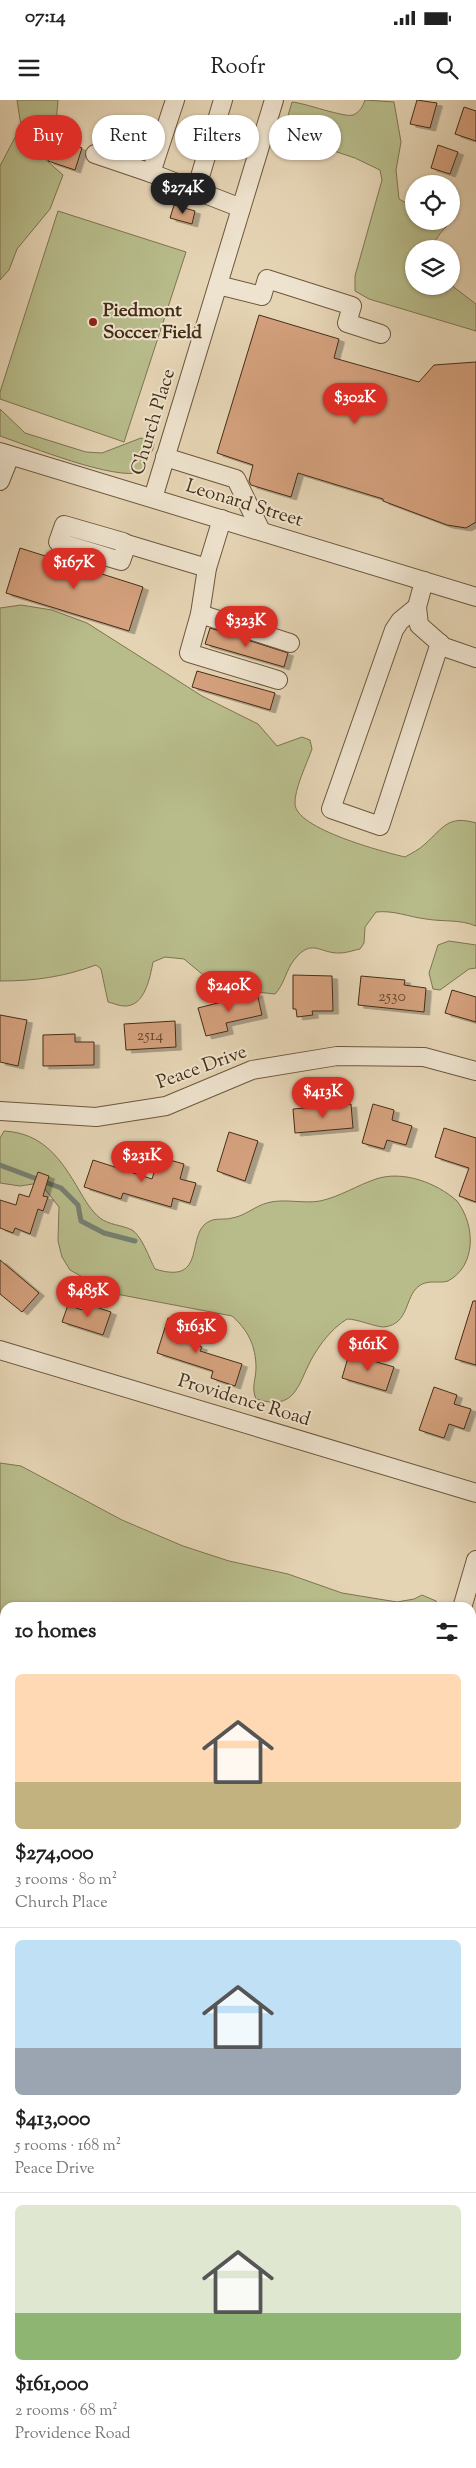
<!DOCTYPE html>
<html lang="en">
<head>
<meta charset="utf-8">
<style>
  body { margin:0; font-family:"Sorts Mill Goudy",serif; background:#f2f2f2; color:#222; height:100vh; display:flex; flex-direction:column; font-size:19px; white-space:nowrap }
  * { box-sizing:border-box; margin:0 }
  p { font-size:16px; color:#767676 }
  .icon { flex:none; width:28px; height:28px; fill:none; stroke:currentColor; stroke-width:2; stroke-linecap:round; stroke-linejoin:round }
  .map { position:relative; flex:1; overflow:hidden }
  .drawer { position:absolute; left:0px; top:1502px; width:476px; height:866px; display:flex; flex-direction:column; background:#fff; border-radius:15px 15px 0 0; box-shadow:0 1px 4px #0004 }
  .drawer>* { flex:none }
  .guide { position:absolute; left:15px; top:15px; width:446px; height:45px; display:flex; gap:10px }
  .buttons { position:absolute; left:405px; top:75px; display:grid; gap:10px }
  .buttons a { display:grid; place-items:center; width:55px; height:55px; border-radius:50%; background:#fff; box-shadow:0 1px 4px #0004; font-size:25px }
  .price { position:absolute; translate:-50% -42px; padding:0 11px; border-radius:18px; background:#d93025; color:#fff; font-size:16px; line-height:32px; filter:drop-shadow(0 1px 2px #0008) }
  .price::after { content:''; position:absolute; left:50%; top:30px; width:15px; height:11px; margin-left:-8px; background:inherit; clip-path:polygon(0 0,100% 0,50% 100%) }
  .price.current { background:#222; color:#fff }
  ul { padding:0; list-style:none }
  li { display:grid; align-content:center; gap:10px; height:265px; padding:0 15px }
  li+li { border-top:1px solid #e0e0e0 }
  li span { display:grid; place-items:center; height:155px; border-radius:8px; color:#555 }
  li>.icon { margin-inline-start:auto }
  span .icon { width:90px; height:90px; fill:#fffc; stroke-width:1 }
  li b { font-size:21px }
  h2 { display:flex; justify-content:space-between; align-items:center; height:60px; padding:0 15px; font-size:21px }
  .pill { padding:0 18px; border-radius:22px; background:#fff; box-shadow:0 1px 4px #0004; font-size:18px; line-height:45px }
  .pill.current { background:#d93025; color:#fff }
  .status { display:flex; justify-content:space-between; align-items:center; height:35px; padding:0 25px; background:#fff; direction:ltr }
  .status svg { height:14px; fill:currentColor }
  header { display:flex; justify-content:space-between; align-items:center; height:65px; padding:0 15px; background:#fff; font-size:22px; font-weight:600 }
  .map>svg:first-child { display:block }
  .green { fill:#b8bc8b; stroke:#7e7450 }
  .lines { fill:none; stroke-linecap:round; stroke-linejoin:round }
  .stream { stroke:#768070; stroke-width:5 }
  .building { fill:#d4a07d; stroke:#452d15; filter:url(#shadow) }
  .minor-casing { stroke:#6d573d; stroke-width:20 }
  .minor { stroke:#eee3ce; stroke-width:18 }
  .poi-dot { fill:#8f2418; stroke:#eee3ce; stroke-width:2 }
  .labels { text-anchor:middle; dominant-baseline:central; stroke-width:4; stroke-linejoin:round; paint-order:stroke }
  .number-label { font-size:16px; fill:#694a2f }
  .poi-label { font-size:19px; font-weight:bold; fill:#452d15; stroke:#eee3ce; text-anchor:start }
  .street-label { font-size:19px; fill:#452d15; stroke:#eee3ce }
</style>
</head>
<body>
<div class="status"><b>07:14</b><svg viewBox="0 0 49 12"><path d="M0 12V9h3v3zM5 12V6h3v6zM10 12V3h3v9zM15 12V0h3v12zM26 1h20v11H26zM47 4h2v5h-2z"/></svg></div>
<header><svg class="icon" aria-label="menu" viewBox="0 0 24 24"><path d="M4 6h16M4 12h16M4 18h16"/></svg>Roofr<svg class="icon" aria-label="search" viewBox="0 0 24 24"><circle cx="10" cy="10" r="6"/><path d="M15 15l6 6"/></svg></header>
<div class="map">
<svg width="476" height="2368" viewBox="0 0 476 2368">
  <defs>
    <filter id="shadow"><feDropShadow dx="5.5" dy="3" stdDeviation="0" flood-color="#0004"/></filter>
  </defs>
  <rect width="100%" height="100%" fill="#e5d4b4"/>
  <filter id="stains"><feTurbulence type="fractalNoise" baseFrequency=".004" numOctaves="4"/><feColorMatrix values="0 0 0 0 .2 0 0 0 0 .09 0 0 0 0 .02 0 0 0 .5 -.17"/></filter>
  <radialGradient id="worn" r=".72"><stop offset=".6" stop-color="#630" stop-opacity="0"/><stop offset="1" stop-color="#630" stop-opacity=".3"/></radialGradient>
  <g class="green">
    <path d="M17 0H58L56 24 46 60 63 75 50 109 17 149 9 170 0 180V66L21 26Z"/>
    <path d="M365 0 394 2 401 42 396 70 399 99 406 103 414 102V121H451V102C463 123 433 130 434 149H414V186L451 185 476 204V231L369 199 355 191V176L382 80 380 70 355 58 295 38 285 26 292 2C305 3 345 18 353 15 360 12 363 6 365 0Z"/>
    <path d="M58 111 186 152 124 342 0 299V292Z"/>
    <path d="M0 309 25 333 86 352 102 353 141 338 154 343 153 349 141 372C115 381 29 346 0 336Z"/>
    <path d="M21 505 52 510 87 523 202 596 258 624 277 646 302 637 310 640 312 649C307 663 294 690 295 704 296 729 384 752 405 757 412 753 420 749 425 744 444 727 448 715 476 723V826C459 819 444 822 426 819 409 817 394 810 376 812L365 827 364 843 360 849C354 850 347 853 340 853 320 854 312 837 294 860 286 870 284 885 275 894L229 889 214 884 184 859 165 857 153 862C150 877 145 907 124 906 119 906 113 903 108 902L101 869 96 865C63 877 35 881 0 881V508Z"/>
    <path d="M449 841 476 845V868L469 869 440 890 433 889 429 873 438 845Z"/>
    <path d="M4 1031C43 1033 61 1059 79 1090 85 1100 91 1111 100 1118 109 1125 122 1125 132 1130 142 1136 149 1158 155 1169 209 1186 184 1132 210 1121 216 1118 225 1120 232 1118 245 1116 255 1106 267 1103 283 1098 303 1104 320 1101 339 1097 358 1085 376 1079 403 1070 437 1083 457 1101 476 1126 476 1166 448 1181 439 1184 428 1179 419 1186 404 1197 410 1224 384 1227 375 1227 358 1219 347 1219 331 1229 320 1244 311 1260 297 1287 295 1311 256 1299 251 1288 256 1279 256 1268 256 1246 248 1230 232 1216L111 1193 70 1170 62 1157 58 1141 59 1107 44 1088 33 1084 20 1086 0 1083V1038Z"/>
    <path d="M0 1363 21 1366 122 1420 183 1446 229 1461 288 1474 342 1493 397 1502 414 1499 422 1495 436 1501 437 1507 5 1508V1808L0 1806Z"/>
    <path d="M0 1833 5 1835V1987L0 1999Z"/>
    <path d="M476 2121V2203L471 2201V2124Z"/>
    <path d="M0 2139H5V2291L0 2288Z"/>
    <path d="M471 2303 476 2304V2368H237L233 2364H471Z"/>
  </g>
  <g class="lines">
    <path class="stream" d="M0 1065 61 1088 78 1105 81 1121 104 1133 135 1141"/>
  </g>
  <g class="building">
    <path d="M417 0 437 3 430 28 410 24Z"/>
    <path d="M464 7 476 11V41L455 34Z"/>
    <path d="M56 39 82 48 75 70 48 61Z"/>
    <path d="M438 45 458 52 450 74 431 68Z"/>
    <path d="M174 105 195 111 192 124 170 118Z"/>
    <path d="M259 215 339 239 334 258 419 282 434 265 476 262V422L466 428 447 425 383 401V399L298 373 291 397 251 385 249 381 253 365 217 353Z"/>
    <path d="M20 448 143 487 129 531 6 493Z"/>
    <path d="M210 528 288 553 284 567 205 544Z"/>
    <path d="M197 571 275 593 270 610 192 587Z"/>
    <path d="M293 875 332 876 333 911H312L313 915 297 917 296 909H293Z"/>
    <path d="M361 876 405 880 404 885 426 888 424 912 358 905Z"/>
    <path d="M452 890 476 897V922L445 913Z"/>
    <path d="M257 893 262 915 226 923 228 931 206 936 198 908Z"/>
    <path d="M0 915 27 920 18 966 0 962Z"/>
    <path d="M175 921 176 947 126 950 124 924Z"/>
    <path d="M75 934V942H94V965L43 966V935Z"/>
    <path d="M351 1004 353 1028 295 1033 293 1009Z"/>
    <path d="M373 1004 394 1010 392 1020 412 1026 406 1045 387 1040 384 1049 362 1043Z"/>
    <path d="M444 1028 476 1038V1102L459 1096 469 1068 435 1057Z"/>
    <path d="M229 1032 258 1041 245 1081 217 1071Z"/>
    <path d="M159 1057 184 1064 180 1079 196 1083 190 1103 173 1098 171 1107 123 1093 121 1099 84 1087 93 1060 152 1079Z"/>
    <path d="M38 1072 49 1076 43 1096 48 1097 43 1111 38 1109 30 1134 15 1128 13 1133 0 1128V1100L16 1105 19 1094 29 1097Z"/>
    <path d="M0 1160 39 1193 22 1212 0 1194Z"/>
    <path d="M473 1201H476V1265L455 1259Z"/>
    <path d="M84 1203 111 1212 103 1235 62 1222 68 1205 82 1210Z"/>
    <path d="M168 1218 189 1224 184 1241 202 1247 200 1251 242 1264 235 1286 211 1278 213 1271 157 1253Z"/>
    <path d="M349 1254 394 1267 386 1291 342 1278Z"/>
    <path d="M434 1287 457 1295 454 1304 471 1309 464 1329 449 1324 444 1338 419 1330Z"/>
  </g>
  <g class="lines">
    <g class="minor-casing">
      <g id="minor">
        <path d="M175 0 151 73 241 108"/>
        <path d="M95 54 151 73"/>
        <path d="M196 90 223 0"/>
        <path d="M218 185 262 196 267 179 352 206 347 223 381 234"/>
        <path d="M0 352 476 497"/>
        <path d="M165 357 236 379 261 431"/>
        <path d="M0 381 10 356"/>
        <path d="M153 398 274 0"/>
        <path d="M222 419 207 468 200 514 189 553 278 580"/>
        <path d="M127 444 121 461 58 442 64 425 123 442 127 444 207 468"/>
        <path d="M424 481 417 507 419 525 444 547 476 558"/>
        <path d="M417 507 400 521 394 530 331 709 380 726 440 543"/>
        <path d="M200 514 290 543"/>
        <path d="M0 1011 96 1017 166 1006 252 970 337 956 424 957 476 971"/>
        <path d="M0 1250 476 1393"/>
        <path d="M462 1508 476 1460"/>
        <path d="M204 2368 205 2364"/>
      </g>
    </g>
    <use href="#minor" class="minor"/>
  </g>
  <circle class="poi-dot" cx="93" cy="222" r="5"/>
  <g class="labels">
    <g class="number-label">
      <text x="392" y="897">2530</text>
      <text x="150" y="936">2514</text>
    </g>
    <g class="poi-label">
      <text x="103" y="211">Piedmont<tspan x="103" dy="22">Soccer Field</tspan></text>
    </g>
    <g class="street-label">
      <text transform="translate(154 322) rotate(-73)">Church Place</text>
      <text transform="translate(244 404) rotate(17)">Leonard Street</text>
      <text transform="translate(202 968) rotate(-20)">Peace Drive</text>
      <text transform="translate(244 1301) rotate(17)">Providence Road</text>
    </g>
  </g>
  <rect width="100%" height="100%" filter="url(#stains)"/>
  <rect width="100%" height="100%" fill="url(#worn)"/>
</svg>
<div class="buttons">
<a><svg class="icon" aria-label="locate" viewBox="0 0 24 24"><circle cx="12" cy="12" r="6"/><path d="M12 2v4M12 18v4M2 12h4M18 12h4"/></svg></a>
<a><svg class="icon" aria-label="layers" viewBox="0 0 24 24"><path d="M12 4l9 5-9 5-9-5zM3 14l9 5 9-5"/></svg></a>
</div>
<b class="price current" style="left:183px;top:115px">$274K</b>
<b class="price" style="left:355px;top:325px">$302K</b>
<b class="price" style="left:74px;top:490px">$167K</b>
<b class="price" style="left:246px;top:548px">$323K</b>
<b class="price" style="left:229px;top:913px">$240K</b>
<b class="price" style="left:323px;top:1019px">$413K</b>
<b class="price" style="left:142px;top:1083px">$231K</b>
<b class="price" style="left:88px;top:1218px">$485K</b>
<b class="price" style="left:196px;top:1254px">$163K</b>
<b class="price" style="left:368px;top:1272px">$161K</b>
<div class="guide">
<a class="pill current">Buy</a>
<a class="pill">Rent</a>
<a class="pill">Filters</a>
<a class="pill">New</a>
</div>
<section class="drawer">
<h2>10 homes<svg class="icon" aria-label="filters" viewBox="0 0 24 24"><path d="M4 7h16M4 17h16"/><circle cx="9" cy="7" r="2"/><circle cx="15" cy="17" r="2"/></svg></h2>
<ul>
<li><span style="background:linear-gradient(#ffd9b3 70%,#c2b280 0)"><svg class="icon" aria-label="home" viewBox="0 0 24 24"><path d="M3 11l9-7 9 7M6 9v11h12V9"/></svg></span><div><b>$274,000</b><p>3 rooms · 80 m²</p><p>Church Place</p></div></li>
<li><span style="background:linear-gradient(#bfe0f5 70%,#9aa5b1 0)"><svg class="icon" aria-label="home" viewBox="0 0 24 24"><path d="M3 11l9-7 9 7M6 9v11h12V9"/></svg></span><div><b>$413,000</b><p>5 rooms · 168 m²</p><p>Peace Drive</p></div></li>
<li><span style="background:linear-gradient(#dfe7d0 70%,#8fb573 0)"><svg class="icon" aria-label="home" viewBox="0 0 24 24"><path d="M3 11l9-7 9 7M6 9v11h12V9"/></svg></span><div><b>$161,000</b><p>2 rooms · 68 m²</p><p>Providence Road</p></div></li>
</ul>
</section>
</div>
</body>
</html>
